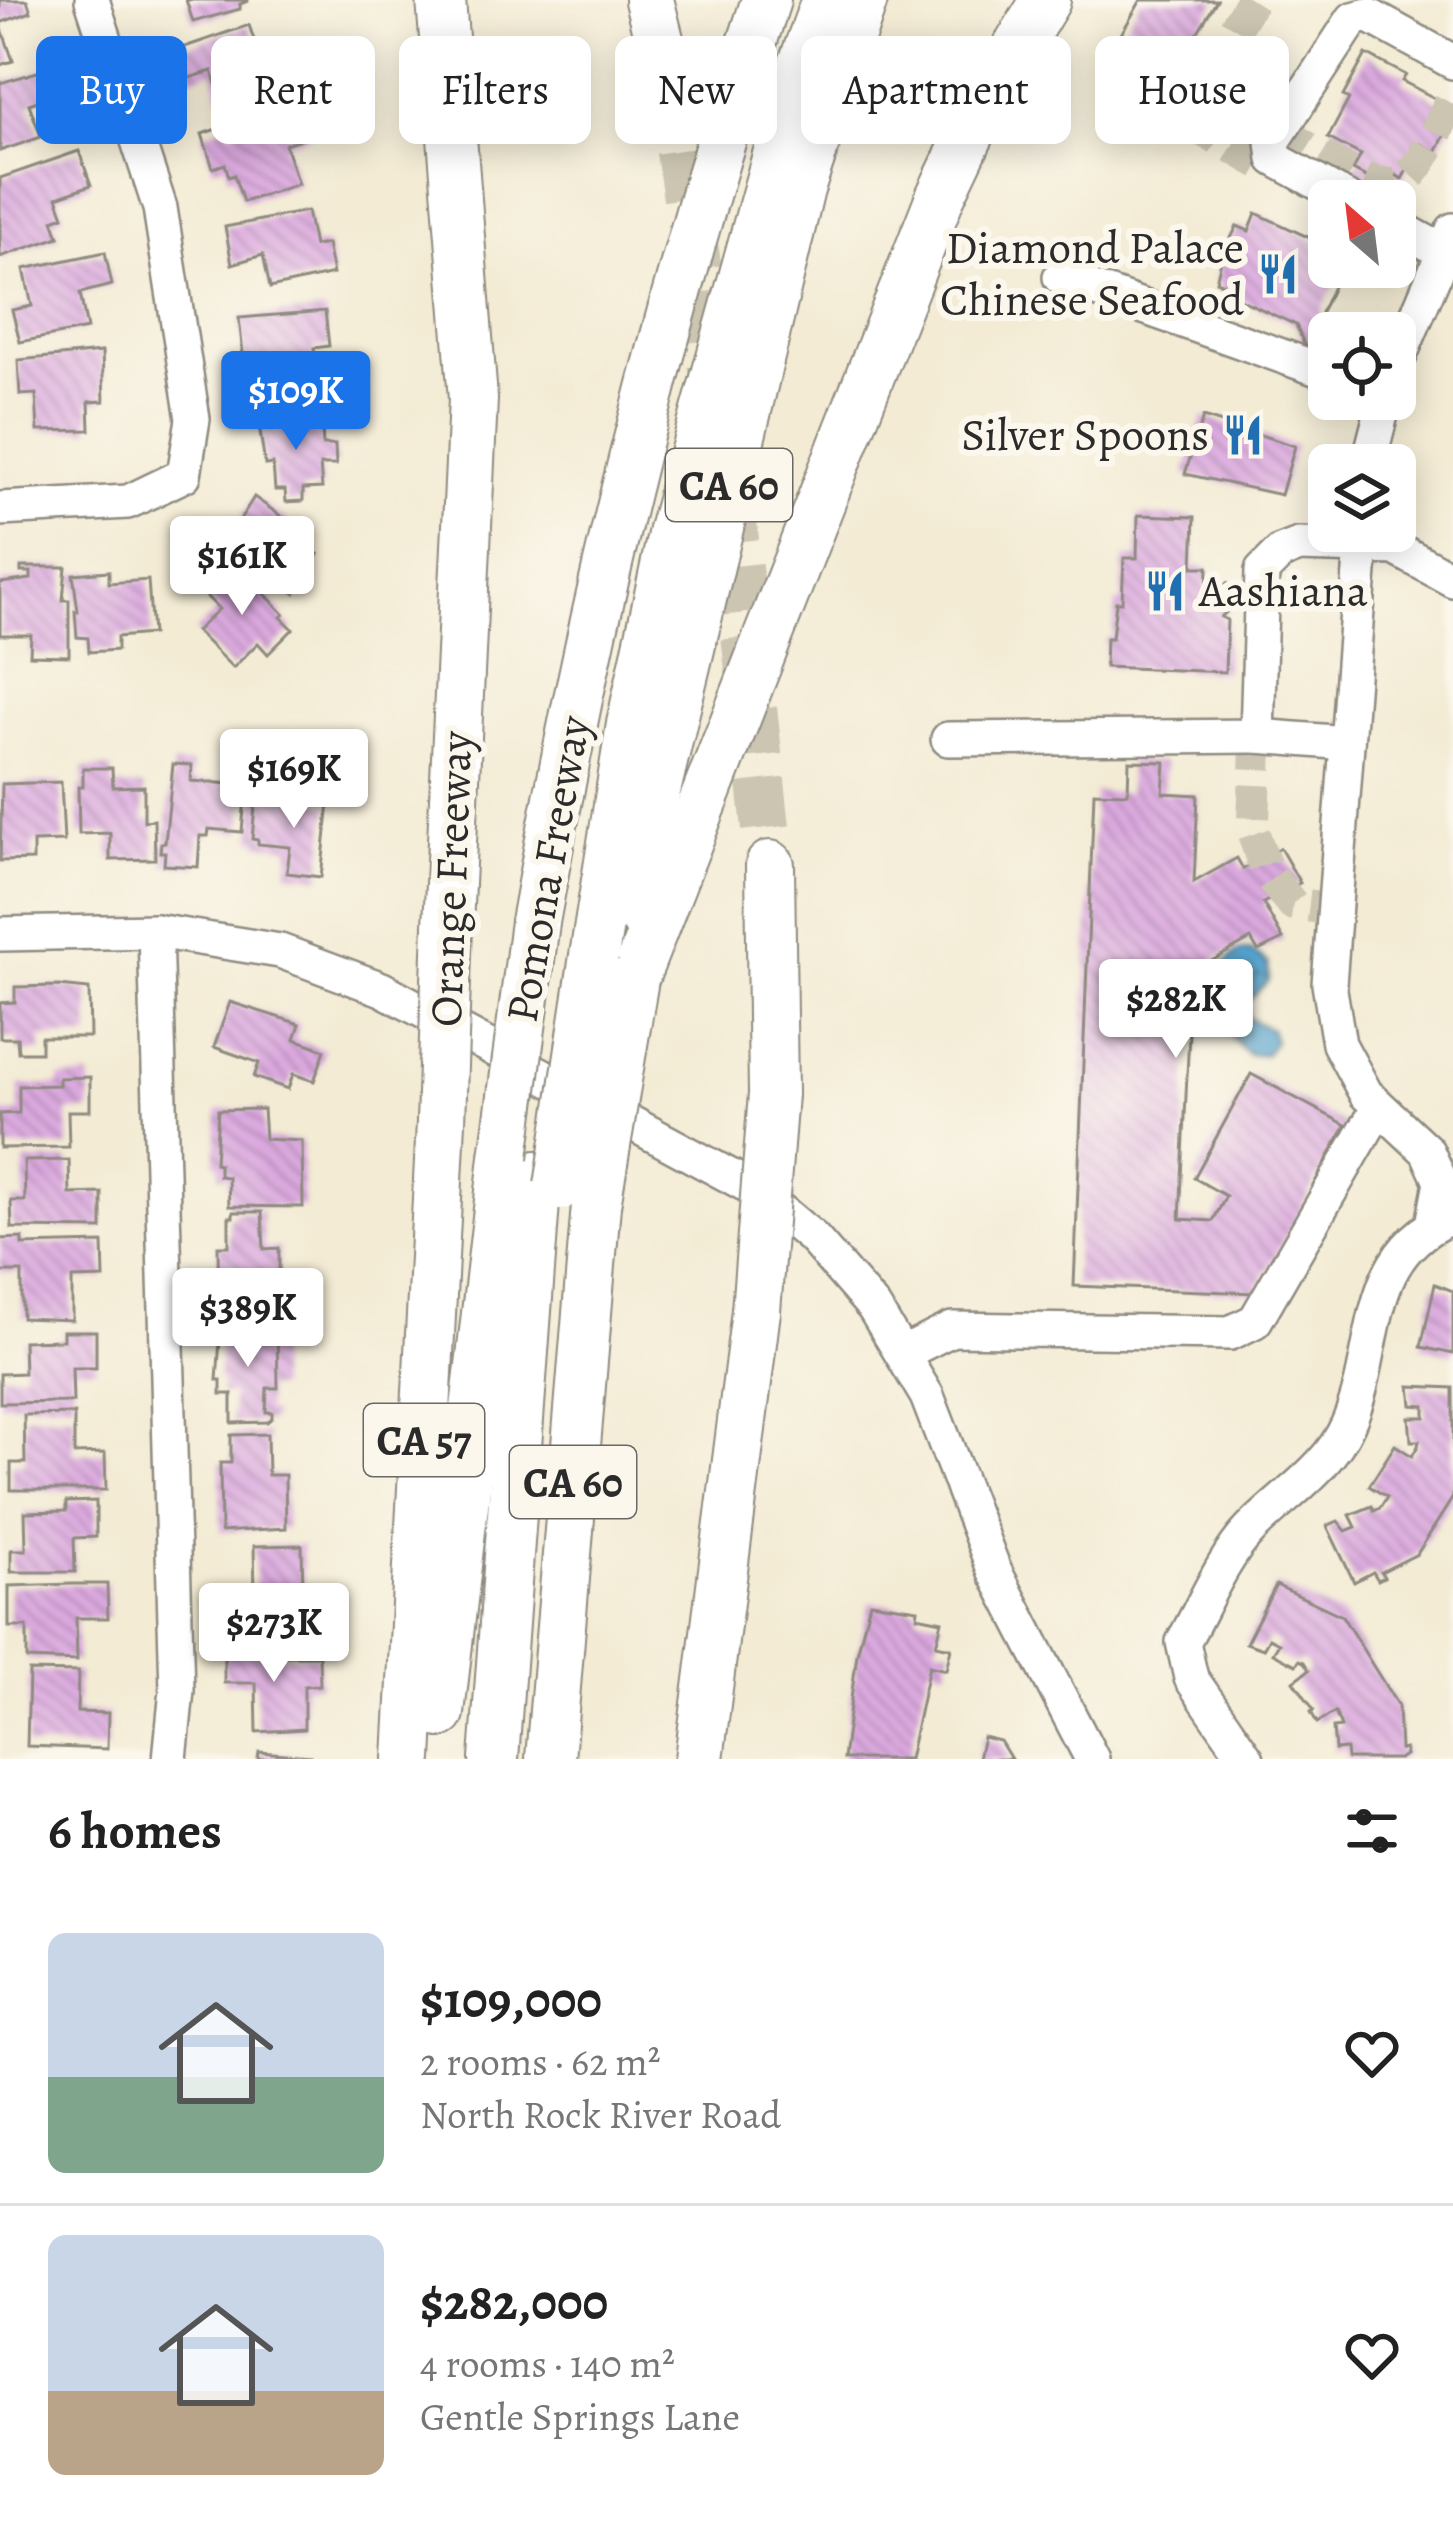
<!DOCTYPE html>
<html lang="en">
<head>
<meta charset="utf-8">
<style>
  body { margin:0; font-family:Alegreya,serif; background:#f6f6f6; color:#222; height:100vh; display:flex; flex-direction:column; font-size:45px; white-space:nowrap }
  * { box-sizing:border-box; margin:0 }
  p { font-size:39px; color:#767676 }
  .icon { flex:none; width:66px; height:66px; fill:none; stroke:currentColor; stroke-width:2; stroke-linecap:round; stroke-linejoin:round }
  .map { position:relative; height:1759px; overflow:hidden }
  .panel { display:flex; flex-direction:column; background:#fff; flex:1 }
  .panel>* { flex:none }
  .top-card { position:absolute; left:36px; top:36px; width:1383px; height:108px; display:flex; gap:24px }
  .needle { width:78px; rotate:332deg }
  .controls { position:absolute; left:1308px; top:180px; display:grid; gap:24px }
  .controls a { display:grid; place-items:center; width:108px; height:108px; border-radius:18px; background:#fff; box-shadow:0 6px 30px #0003; font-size:60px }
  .price { position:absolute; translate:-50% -102px; padding:0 27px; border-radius:12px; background:#fff; color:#222; font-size:39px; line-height:78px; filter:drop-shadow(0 3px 6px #0008) }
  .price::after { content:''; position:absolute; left:50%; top:72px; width:36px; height:27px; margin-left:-18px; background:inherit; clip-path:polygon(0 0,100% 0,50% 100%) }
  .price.current { background:#1a73e8; color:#fff }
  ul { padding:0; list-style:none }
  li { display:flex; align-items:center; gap:36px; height:300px; padding:0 48px }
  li+li { border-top:3px solid #e0e0e0 }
  li span { display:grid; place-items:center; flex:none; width:336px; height:240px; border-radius:18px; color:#555 }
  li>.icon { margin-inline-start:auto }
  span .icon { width:144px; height:144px; fill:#fffc; stroke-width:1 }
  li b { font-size:51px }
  h2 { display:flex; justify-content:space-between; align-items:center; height:144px; padding:0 48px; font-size:51px }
  .tag { padding:0 42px; border-radius:18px; background:#fff; box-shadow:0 6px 30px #0003; font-size:42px; line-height:108px }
  .tag.current { background:#1a73e8; color:#fff }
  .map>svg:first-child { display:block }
  .water { fill:url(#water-ripples); stroke:#3f667c; stroke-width:3 }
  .building { fill:url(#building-back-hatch) }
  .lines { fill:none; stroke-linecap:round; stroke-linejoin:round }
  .minor-tunnel { stroke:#cbc5b2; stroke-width:33; stroke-dasharray:33 16; stroke-linecap:butt }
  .highway-tunnel { stroke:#cbc5b2; stroke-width:48; stroke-dasharray:48 24; stroke-linecap:butt }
  .minor-casing { stroke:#8f8b80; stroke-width:38 }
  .highway-casing { stroke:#8f8b80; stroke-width:52 }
  .minor { stroke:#fff; stroke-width:33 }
  .highway { stroke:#fff; stroke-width:48 }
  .highway-bridge-casing { stroke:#8f8b80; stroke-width:52; stroke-linecap:butt }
  .highway-bridge { stroke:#fff; stroke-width:48 }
  .labels { text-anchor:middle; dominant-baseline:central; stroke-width:12; stroke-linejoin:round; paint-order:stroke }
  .shield { fill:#fbf7ec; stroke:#696865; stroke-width:3 }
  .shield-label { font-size:42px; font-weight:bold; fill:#2b2b2b }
  .poi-label { font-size:45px; fill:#2b2b2b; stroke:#fbf7ec; text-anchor:end }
  .street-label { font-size:45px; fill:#2b2b2b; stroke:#fbf7ec }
</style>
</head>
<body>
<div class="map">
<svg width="1453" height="1759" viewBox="0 0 1453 1759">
  <defs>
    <pattern id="water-ripples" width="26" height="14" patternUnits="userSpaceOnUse" patternTransform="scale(3)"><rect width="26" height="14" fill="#53a2cd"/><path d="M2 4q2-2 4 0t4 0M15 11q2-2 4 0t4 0" fill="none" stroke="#4584a7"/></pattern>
    <pattern id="building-back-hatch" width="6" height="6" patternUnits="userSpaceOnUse" patternTransform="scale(3)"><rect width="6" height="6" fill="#dba9df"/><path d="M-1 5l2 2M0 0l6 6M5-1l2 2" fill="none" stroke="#b28ab5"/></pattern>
  </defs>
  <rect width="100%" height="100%" fill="#fbf7ec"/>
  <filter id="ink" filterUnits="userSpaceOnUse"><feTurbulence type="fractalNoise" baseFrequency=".00833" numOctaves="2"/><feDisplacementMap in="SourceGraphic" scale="24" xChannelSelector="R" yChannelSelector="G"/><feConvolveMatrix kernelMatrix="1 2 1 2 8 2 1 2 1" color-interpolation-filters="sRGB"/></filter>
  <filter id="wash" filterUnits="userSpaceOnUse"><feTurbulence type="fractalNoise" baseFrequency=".004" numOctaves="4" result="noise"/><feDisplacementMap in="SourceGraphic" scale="48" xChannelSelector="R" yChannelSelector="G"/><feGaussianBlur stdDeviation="2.7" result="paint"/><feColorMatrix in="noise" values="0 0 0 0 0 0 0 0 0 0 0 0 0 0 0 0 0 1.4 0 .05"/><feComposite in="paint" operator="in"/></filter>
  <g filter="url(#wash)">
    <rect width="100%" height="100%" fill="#f3ebd4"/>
    <path class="water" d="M1239 951H1251L1268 963 1269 980 1244 1005 1248 1018 1270 1029 1274 1042 1266 1054 1249 1055C1219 1031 1198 975 1239 951Z"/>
    <g id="blocks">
      <g class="building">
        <path d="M0 0H27L31 12 0 23Z"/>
        <path d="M186 0H248V1L240 4V9L193 22Z"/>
        <path d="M1141 0H1217L1161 93 1106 60Z"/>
        <path d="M0 23 13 61 0 65Z"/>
        <path d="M249 25 272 94 224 109 212 71 180 81 170 52Z"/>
        <path d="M1366 54 1406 75 1402 81 1444 103 1437 115 1451 123 1436 152 1421 144 1402 179 1396 175 1374 181 1353 170 1361 155 1328 138 1349 99 1343 96Z"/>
        <path d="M47 69 55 95 29 104 41 137 0 151V83Z"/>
        <path d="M301 108 310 136 285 144 298 184 243 202 234 175 229 177 225 164 213 168 202 134 228 125 230 132Z"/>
        <path d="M79 151 91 185 57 197 64 216 53 220 59 237 0 257V178Z"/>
        <path d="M307 211 314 246 327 244 333 274 270 288 263 255 232 264 225 227Z"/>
        <path d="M1256 213 1329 247V267H1342L1318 319 1326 337 1305 346 1296 325 1220 290 1223 284 1216 281 1222 257 1234 263 1240 249 1228 244 1237 226 1249 231Z"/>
        <path d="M105 252 112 285 80 293 87 329 20 342 12 310 32 306 24 269Z"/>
        <path d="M325 311 329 346 314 348 318 385 268 392 264 360 244 363 239 318Z"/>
        <path d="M102 352 104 401 89 402 90 430 38 431 36 394 20 395 18 360Z"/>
        <path d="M321 415 323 445H335L336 465H320L322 488 303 489V501L286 502 285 490H275L273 464 265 465 258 418Z"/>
        <path d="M1203 417 1295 446 1281 495 1185 474Z"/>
        <path d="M254 497 288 521 282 532 318 554 295 593 247 565 259 544 234 530Z"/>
        <path d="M1138 515 1195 517 1193 567H1208L1207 601 1227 583 1241 599 1221 617 1227 620 1225 672 1105 667 1106 638H1112L1116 602H1122L1124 558H1137Z"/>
        <path d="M235 563 284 614 281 617 293 629 268 654 258 643 233 668 196 631 219 609 204 594Z"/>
        <path d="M21 567H66L63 600H69V656L30 655 31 635H0V583L31 579V572H21Z"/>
        <path d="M109 571V583L148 580 152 634 117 637V650L89 652 88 638 77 637 75 611H78L73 574Z"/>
        <path d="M1129 761 1165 762 1163 793 1198 795 1194 882 1237 858 1243 869 1280 848 1300 883 1263 903 1283 939 1258 951 1251 939 1192 972 1180 1219 1213 1221 1226 1196 1194 1178 1251 1074 1346 1125 1255 1293 1074 1286 1094 792 1128 793Z"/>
        <path d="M173 764 192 765 191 781 246 785 242 832 209 829 208 836H200L198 867 164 865 165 852H160L161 843H165Z"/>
        <path d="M83 768H112L113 787 144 786V821L154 820 155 859 110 860V833L79 834 78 787H83Z"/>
        <path d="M61 782 64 841 33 842V860L0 861 2 784Z"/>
        <path d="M256 796 329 803 321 877 287 873 290 847 258 844V840L252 839Z"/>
        <path d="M59 986 89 989 90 1037H41V1052H18L17 1038H0V1003L15 1002V987Z"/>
        <path d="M230 1002 300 1024 295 1039 325 1050 314 1081 293 1074 288 1089 254 1077 259 1063 214 1047Z"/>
        <path d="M90 1077V1111H68L69 1147 0 1148V1114L19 1113V1086L59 1085V1078Z"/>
        <path d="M263 1109 265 1139 302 1141 303 1207 229 1206 228 1177 219 1176V1164L215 1163 218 1110Z"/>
        <path d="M69 1160 70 1194 102 1193V1229L12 1228 11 1201H25L24 1161Z"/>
        <path d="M233 1212H262L264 1249 279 1248V1280H265V1319L219 1315 218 1246H229V1217H233Z"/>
        <path d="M22 1238V1245L103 1243 104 1278 72 1279V1320L22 1318V1272H0V1239Z"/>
        <path d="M1435 1284 1453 1291V1354L1421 1347Z"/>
        <path d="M221 1327H277L278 1388H267L266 1412H272V1418L267 1422 232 1423V1394H221V1380H217Z"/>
        <path d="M63 1331H96V1368H72L73 1402 0 1403V1374L24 1373 23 1341 63 1340Z"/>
        <path d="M1410 1386 1453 1388V1497L1417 1554 1381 1572 1384 1577 1378 1580 1373 1572 1354 1582 1327 1526 1338 1521 1346 1531 1356 1527 1350 1515 1372 1506 1374 1511 1380 1508 1387 1497 1369 1486 1376 1475 1395 1445 1412 1456 1418 1446 1419 1441H1411L1409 1417H1425V1406L1412 1405Z"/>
        <path d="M74 1414V1454L105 1453 106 1490H11V1463H25L24 1415Z"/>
        <path d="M267 1434 268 1475H285L286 1528 221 1532 220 1463H231V1435Z"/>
        <path d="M96 1501V1537L74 1538 75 1572H11V1550H26L25 1512 66 1511V1502Z"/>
        <path d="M302 1545 303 1595H315L316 1618H282V1632L223 1629 222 1595 255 1594 254 1546Z"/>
        <path d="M73 1584H107L108 1618H76L77 1661 27 1659V1627H9V1586Z"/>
        <path d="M1276 1585 1342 1616 1398 1706 1400 1750 1405 1749V1755L1399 1759H1347L1346 1749 1335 1750 1333 1728 1341 1727 1335 1712 1317 1723 1311 1712 1314 1710 1294 1681 1309 1670 1304 1662 1299 1660 1296 1665 1273 1653 1279 1643 1269 1638 1263 1649 1246 1643Z"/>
        <path d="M870 1602 918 1609 917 1616 942 1621 936 1645 951 1648 946 1670 929 1666 909 1759H843L857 1654Z"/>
        <path d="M224 1647H261V1655L266 1656H319L320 1685 304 1686V1729L257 1732 256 1683H224Z"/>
        <path d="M29 1671 78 1672 77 1712 108 1713 107 1749 27 1746Z"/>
        <path d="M983 1737 1000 1741 1011 1759H978Z"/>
        <path d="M259 1752 310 1756V1759H258Z"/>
      </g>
    </g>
  </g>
  <g filter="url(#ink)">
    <use href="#blocks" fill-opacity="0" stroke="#8f8b80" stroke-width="3"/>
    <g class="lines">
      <g class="minor-tunnel">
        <path d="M1252 0 1181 118 1264 165 1275 159"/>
        <path d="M1280 131C1305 145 1381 201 1406 179 1427 161 1439 122 1453 98"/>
        <path d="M1257 736 1253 832 1267 873 1292 904 1335 909"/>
      </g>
      <g class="highway-tunnel">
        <path d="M669 79 715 383"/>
        <path d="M730 494 770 865"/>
      </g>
      <g class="minor-casing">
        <g id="minor">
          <path d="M1351 201 1275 159 1273 142 1353 19 1368 15 1453 62"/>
          <path d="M1395 225 1453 257"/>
          <path d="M1060 277 1329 373"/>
          <path d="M1395 367 1453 230"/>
          <path d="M1368 465 1385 399"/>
          <path d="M0 509 128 502 184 475 193 419 160 208 92 0"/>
          <path d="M1363 531 1329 984 1339 1044 1366 1094 1427 1151 1441 1182 1433 1225"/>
          <path d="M1257 736 1347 743"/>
          <path d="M948 739 1257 736 1262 571 1281 552 1299 545 1395 548 1453 580"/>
          <path d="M155 931 177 1690 170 1759"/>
          <path d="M0 934 155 931 280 951 382 989 756 1190 813 1238 874 1308 927 1396 995 1572 1092 1759"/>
          <path d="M902 1354 952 1329 1230 1333 1255 1321 1379 1107"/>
          <path d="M1247 1759 1191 1678 1183 1642C1202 1609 1223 1558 1249 1531 1282 1496 1328 1470 1348 1424 1381 1350 1360 1257 1449 1218"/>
        </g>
      </g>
      <g class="highway-casing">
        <g id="highway">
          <path d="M441 0 473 399 448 926"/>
          <path d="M649 0 669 79"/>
          <path d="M770 865 773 1094"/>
          <path d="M642 915 655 795 800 189 863 0"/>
          <path d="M535 922C590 609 666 302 766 0"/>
          <path d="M594 956 631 724 673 530 801 69 826 0"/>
          <path d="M634 979 940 197 989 94 1046 0"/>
          <path d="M440 1713 504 1157"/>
          <path d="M408 1759 441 1122"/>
          <path d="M494 1759 537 1175"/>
          <path d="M550 1759 596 1205"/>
          <path d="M699 1759 756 1311"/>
        </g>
      </g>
      <use href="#minor" class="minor"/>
      <use href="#highway" class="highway"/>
      <g class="highway-bridge-casing">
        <g id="highway-bridge">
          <path d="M441 1122 448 926"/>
          <path d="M504 1157 535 922"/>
          <path d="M559 1186 594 956"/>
          <path d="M596 1205 634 979"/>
          <path d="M756 1311 773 1094"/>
        </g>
      </g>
      <use href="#highway-bridge" class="highway-bridge"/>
    </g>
  </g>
  <defs>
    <g id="restaurant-bare" transform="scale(3.24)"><path d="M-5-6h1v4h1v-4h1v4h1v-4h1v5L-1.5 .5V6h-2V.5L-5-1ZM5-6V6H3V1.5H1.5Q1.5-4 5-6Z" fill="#1f6fb2" stroke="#fbf7ec" stroke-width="2.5" paint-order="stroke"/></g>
  </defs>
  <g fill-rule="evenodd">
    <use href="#restaurant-bare" x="1278" y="274"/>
    <use href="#restaurant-bare" x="1243" y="435"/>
    <use href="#restaurant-bare" x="1165" y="591"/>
  </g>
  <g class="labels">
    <g class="shield">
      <rect x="666" y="449" width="126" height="72" rx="9"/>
      <rect x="364" y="1404" width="120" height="72" rx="9"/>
      <rect x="510" y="1446" width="126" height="72" rx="9"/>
    </g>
    <g class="shield-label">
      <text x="729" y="485">CA 60</text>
      <text x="424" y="1440">CA 57</text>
      <text x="573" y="1482">CA 60</text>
    </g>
    <g class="poi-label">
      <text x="1244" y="248">Diamond Palace<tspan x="1244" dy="52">Chinese Seafood</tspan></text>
      <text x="1209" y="435">Silver Spoons</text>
      <text x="1199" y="591" text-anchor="start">Aashiana</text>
    </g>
    <g class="street-label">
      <text transform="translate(548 869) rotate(-80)">Pomona Freeway</text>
      <text transform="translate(451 879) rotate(-88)">Orange Freeway</text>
    </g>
  </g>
</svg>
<div class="controls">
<a><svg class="needle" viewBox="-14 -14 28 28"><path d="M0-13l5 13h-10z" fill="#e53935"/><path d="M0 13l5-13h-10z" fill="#767676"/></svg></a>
<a><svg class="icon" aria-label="locate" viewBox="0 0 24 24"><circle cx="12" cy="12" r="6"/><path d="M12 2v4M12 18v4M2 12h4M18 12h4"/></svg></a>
<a><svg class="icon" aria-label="layers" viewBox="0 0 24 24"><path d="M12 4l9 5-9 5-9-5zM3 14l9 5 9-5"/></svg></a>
</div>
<b class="price current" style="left:296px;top:453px">$109K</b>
<b class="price" style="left:242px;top:618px">$161K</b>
<b class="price" style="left:294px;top:831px">$169K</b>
<b class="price" style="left:1176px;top:1061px">$282K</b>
<b class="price" style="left:248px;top:1370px">$389K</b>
<b class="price" style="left:274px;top:1685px">$273K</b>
<div class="top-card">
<a class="tag current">Buy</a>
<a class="tag">Rent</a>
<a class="tag">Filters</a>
<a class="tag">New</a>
<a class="tag">Apartment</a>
<a class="tag">House</a>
</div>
</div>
<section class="panel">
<h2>6 homes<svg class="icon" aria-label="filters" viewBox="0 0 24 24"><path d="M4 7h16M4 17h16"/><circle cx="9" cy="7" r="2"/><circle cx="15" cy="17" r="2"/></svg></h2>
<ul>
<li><span style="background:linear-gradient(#c9d6e8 60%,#7fa58c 0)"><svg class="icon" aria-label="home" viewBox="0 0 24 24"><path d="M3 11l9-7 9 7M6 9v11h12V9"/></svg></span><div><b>$109,000</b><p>2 rooms · 62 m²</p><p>North Rock River Road</p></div><svg class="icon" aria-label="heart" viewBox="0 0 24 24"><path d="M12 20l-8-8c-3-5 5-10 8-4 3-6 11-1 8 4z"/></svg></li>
<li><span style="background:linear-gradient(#c9d6e8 65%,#b9a48a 0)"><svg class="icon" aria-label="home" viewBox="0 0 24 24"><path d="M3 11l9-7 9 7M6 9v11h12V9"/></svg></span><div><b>$282,000</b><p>4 rooms · 140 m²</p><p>Gentle Springs Lane</p></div><svg class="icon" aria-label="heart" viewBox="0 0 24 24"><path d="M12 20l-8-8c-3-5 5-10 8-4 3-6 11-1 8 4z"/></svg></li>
</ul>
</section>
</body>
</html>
